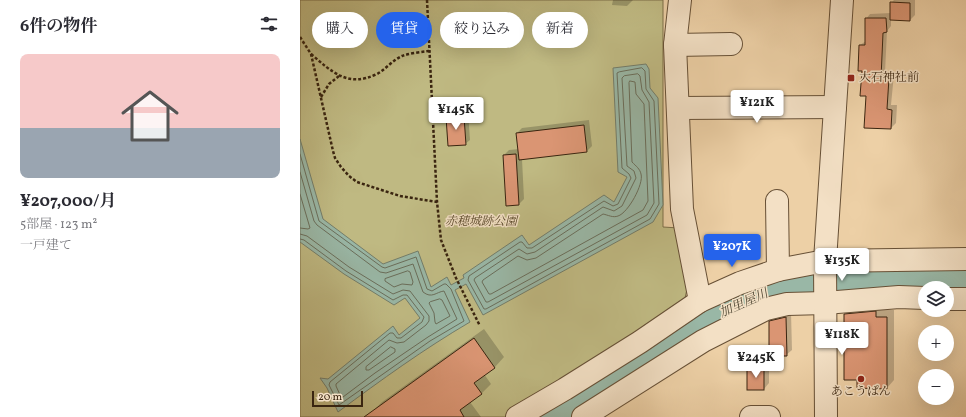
<!DOCTYPE html>
<html lang="ja">
<head>
<meta charset="utf-8">
<style>
  body { margin:0; font-family:Vollkorn,"Noto Serif JP",serif; background:#f7f7f7; color:#2b2b33; height:100vh; display:flex; flex-direction:column; font-size:15px; white-space:nowrap }
  * { box-sizing:border-box; margin:0 }
  p { font-size:13px; color:#7c7c81 }
  .icon { flex:none; width:22px; height:22px; fill:none; stroke:currentColor; stroke-width:2; stroke-linecap:round; stroke-linejoin:round }
  .map { position:relative; flex:1; overflow:hidden }
  .panel { display:flex; flex-direction:column; background:#fff; width:300px }
  .panel>* { flex:none }
  .guide { position:absolute; left:12px; top:12px; width:380px; height:36px; display:flex; gap:8px }
  .fabs { position:absolute; left:618px; top:281px; display:grid; gap:8px }
  .fabs a { display:grid; place-items:center; width:36px; height:36px; border-radius:50%; background:#fff; box-shadow:0 4px 16px #0002; font-size:20px }
  .scale { position:absolute; left:12px; bottom:10px; width:51px; box-sizing:border-box; padding-left:4px; border:2px solid #3a2510; border-top:0; font-size:11px; line-height:14px; white-space:nowrap; color:#3a2510; -webkit-text-stroke:3px #f3e0c5; paint-order:stroke }
  .price { position:absolute; translate:-50% -34px; padding:0 9px; border-radius:4px; background:#fff; color:#222; font-size:13px; line-height:26px; filter:drop-shadow(0 1px 2px #0008) }
  .price::after { content:''; position:absolute; left:50%; top:24px; width:12px; height:9px; margin-left:-6px; background:inherit; clip-path:polygon(0 0,100% 0,50% 100%) }
  .price.active { background:#2563eb; color:#fff }
  ul { padding:0; list-style:none }
  li { display:grid; align-content:center; gap:8px; height:212px; padding:0 20px }
  li span { display:grid; place-items:center; height:124px; border-radius:8px; color:#555 }
  li>.icon { margin-inline-start:auto }
  span .icon { width:72px; height:72px; fill:#fffc; stroke-width:1 }
  li b { font-size:17px }
  h2 { display:flex; justify-content:space-between; align-items:center; height:48px; padding:0 20px; font-size:17px }
  .pill { padding:0 14px; border-radius:18px; background:#fff; box-shadow:0 4px 16px #0002; font-size:14px; line-height:36px }
  .pill.active { background:#2563eb; color:#fff }
  main { display:flex; flex:1; min-height:0 }
  .map>svg:first-child { display:block }
  .green { fill:#bfb982; stroke:#7c6f49 }
  .water { fill:#99b7a6; stroke:#737d6a }
  .shadow { fill:#0003 }
  .lines { fill:none; stroke-linecap:round; stroke-linejoin:round }
  .shore { stroke:#6a6e5b; stroke-width:1 }
  .river { stroke:#99b7a6; stroke-width:31 }
  .building { fill:#da9573; stroke:#3a2510 }
  .minor-casing { stroke:#675036; stroke-width:24 }
  .path { stroke:#3a2510; stroke-width:2.5; stroke-dasharray:3 2; stroke-linecap:butt }
  .minor { stroke:#f3e0c5; stroke-width:22 }
  .poi-dot { fill:#8f2418; stroke:#f3e0c5; stroke-width:1.5 }
  .labels { text-anchor:middle; dominant-baseline:central; stroke-width:3; stroke-linejoin:round; paint-order:stroke }
  .poi-label { font-size:12px; fill:#3a2510; stroke:#f3e0c5; text-anchor:start }
  .park-label { font-size:12px; font-style:italic; fill:#5b4a2c; stroke:#f3e0c5 }
  .water-label { font-size:13px; font-style:italic; fill:#524a36; stroke:#f3e0c5 }
</style>
</head>
<body>
<main>
<section class="panel">
<h2>6件の物件<svg class="icon" aria-label="filters" viewBox="0 0 24 24"><path d="M4 7h16M4 17h16"/><circle cx="9" cy="7" r="2"/><circle cx="15" cy="17" r="2"/></svg></h2>
<ul>
<li><span style="background:linear-gradient(#f6c9c9 60%,#9aa5b1 0)"><svg class="icon" aria-label="home" viewBox="0 0 24 24"><path d="M3 11l9-7 9 7M6 9v11h12V9"/></svg></span><div><b>¥207,000/月</b><p>5部屋 · 123 m²</p><p>一戸建て</p></div></li>
</ul>
</section>
<div class="map">
<svg width="666" height="417" viewBox="0 0 666 417">
  <rect width="100%" height="100%" fill="#edd0a6"/>
  <filter id="stains"><feTurbulence type="fractalNoise" baseFrequency=".005" numOctaves="4"/><feColorMatrix values="0 0 0 0 .2 0 0 0 0 .09 0 0 0 0 .02 0 0 0 .5 -.17"/></filter>
  <radialGradient id="worn" r=".72"><stop offset=".6" stop-color="#630" stop-opacity="0"/><stop offset="1" stop-color="#630" stop-opacity=".3"/></radialGradient>
  <path class="green" d="M0 0H363V227L379 228 387 289 383 307 218 417H0Z"/>
  <path class="water" d="M346 64 349 69 350 88 358 98 363 205 353 222 183 315 166 284 155 290 170 322C124 349 81 380 38 412L27 388 20 378 28 379 93 326 99 335 120 318 105 298 94 305 44 274 0 242V139L23 219 83 264 118 251 131 287 147 277 151 285 164 278 163 275 222 235 229 245 304 195 314 202 327 177 318 172 313 68Z"/>
  <g class="shadow">
    <path d="M313 0H333L327 6 312 5Z"/>
    <path d="M594 0H615V15L610 20 591 19V26L587 31 585 73 594 74 591 105H597L596 123 591 128 567 95 560 45 566 41V19L570 14 591 13V3Z"/>
    <path d="M168 112 170 140 165 144 147 118 152 113Z"/>
    <path d="M289 120 292 146 287 151 222 159 224 199 219 204 207 205 204 155 209 150 219 149 217 133 222 128Z"/>
    <path d="M583 305V310H594V380L587 388 558 379 545 314 552 307Z"/>
    <path d="M491 312 492 350 486 355 470 322 476 316Z"/>
    <path d="M184 329 204 357 195 367 184 374 191 384 181 394 170 402 181 417H75L72 412 82 402Z"/>
    <path d="M453 363H469V383L464 389 448 369Z"/>
  </g>
  <g class="lines">
    <g class="shore">
      <path d="M342 68 345 71 346 89 354 101 359 204 350 219 186 309H184L168 280 169 276 220 242H222L227 248H232L304 201 313 206 318 204 331 178 329 174 322 168 317 73 319 72Z"/>
      <path d="M338 74 340 76 342 90 349 102 354 203 347 215 188 302H186L174 280 175 278 219 249 227 254 235 252 303 207 314 211 322 206 336 178 334 171 327 166 322 78 324 76Z"/>
      <path d="M330 81 335 82 336 94 344 104 348 201 343 210 191 294H189L182 282 183 280 218 256 227 260 236 258 303 214C308 215 313 218 318 216 328 213 344 184 341 174 340 169 336 166 332 162L329 83Z"/>
      <path d="M0 154 19 221 82 267 85 268 116 257 127 289 132 291 144 284H146L151 289 164 321 130 341 39 405 29 385 30 382 90 333H93L97 338H101L122 322 124 317 107 295H103L93 300 46 271 4 240 0 239"/>
      <path d="M0 172 14 221 17 225 80 272 86 273 113 264 123 292C132 299 136 292 144 291L157 319 128 337 75 373 43 397H41L36 386V384L89 340 97 343 104 342 126 325 129 321V316L110 291 103 290 93 294 49 267 7 236 0 234"/>
      <path d="M0 194 10 228 8 229 0 228"/>
      <path d="M108 271 110 272 113 282 112 285 102 284 94 287 85 281V279Z"/>
      <path d="M140 299 142 300 150 316 136 324 135 322 134 313 129 303 130 302Z"/>
      <path d="M91 347 95 349V352L69 370H66V367Z"/>
    </g>
    <path class="river" d="M248 417 371 341 424 312 478 290 551 279H666"/>
  </g>
  <g class="building">
    <path d="M590 2 610 3V21L590 20Z"/>
    <path d="M565 18H586L587 32 583 33 581 78H589L587 109 592 110 591 129 564 128 566 96H560L562 71H558L559 45H565Z"/>
    <path d="M164 116 166 145 148 146 146 117Z"/>
    <path d="M284 125 287 152 219 160 216 133Z"/>
    <path d="M216 154 219 205 206 206 203 155Z"/>
    <path d="M576 311V317H587V389L557 388V380H544V314Z"/>
    <path d="M486 317 487 356H469V321Z"/>
    <path d="M174 338 195 368 174 383 182 394 160 410 164 417H64Z"/>
    <rect x="447" y="368" width="17" height="22"/>
  </g>
  <g class="lines">
    <g class="minor-casing">
      <g id="minor">
        <path d="M380 0 375 45 382 209 400 301"/>
        <path d="M375 45 431 44"/>
        <path d="M378 108 535 107"/>
        <path d="M477 201 478 270"/>
        <path d="M647 299H666"/>
        <path d="M217 417 265 389 340 342 400 301 440 283 478 270 525 261 666 259"/>
        <path d="M283 417 403 341 466 309 487 304 525 303 599 297 625 298"/>
        <path d="M451 417H469"/>
        <path d="M526 417 525 261 542 0"/>
      </g>
    </g>
    <g class="path">
      <path d="M127 0 137 202 141 240 156 278 180 326"/>
      <path d="M0 37 11 54 33 151 35 158 41 167 49 176 57 182 100 196 137 202"/>
      <path d="M11 54C32 72 48 88 77 74 86 69 93 60 102 56 110 53 121 52 129 51"/>
      <path d="M21 97 29 84 39 76"/>
    </g>
    <use href="#minor" class="minor"/>
  </g>
  <g class="poi-dot">
    <rect x="547" y="74" width="8" height="8" rx="2"/>
    <circle cx="561" cy="379" r="4"/>
  </g>
  <g class="labels">
    <g class="poi-label">
      <text x="559" y="78">大石神社前</text>
      <text x="561" y="392" text-anchor="middle">あこうぱん</text>
    </g>
    <g class="park-label">
      <text x="181" y="222">赤穂城跡公園</text>
    </g>
    <g class="water-label">
      <text transform="translate(444 304) rotate(-24)">加里屋川</text>
    </g>
  </g>
  <rect width="100%" height="100%" filter="url(#stains)"/>
  <rect width="100%" height="100%" fill="url(#worn)"/>
</svg>
<div class="fabs">
<a><svg class="icon" aria-label="layers" viewBox="0 0 24 24"><path d="M12 4l9 5-9 5-9-5zM3 14l9 5 9-5"/></svg></a>
<a>+</a>
<a>−</a>
</div>
<div class="scale">20 m</div>
<b class="price" style="left:457px;top:124px">¥121K</b>
<b class="price" style="left:156px;top:131px">¥145K</b>
<b class="price active" style="left:432px;top:268px">¥207K</b>
<b class="price" style="left:542px;top:282px">¥135K</b>
<b class="price" style="left:542px;top:356px">¥118K</b>
<b class="price" style="left:456px;top:379px">¥245K</b>
<div class="guide">
<a class="pill">購入</a>
<a class="pill active">賃貸</a>
<a class="pill">絞り込み</a>
<a class="pill">新着</a>
</div>
</div>
</main>
</body>
</html>
